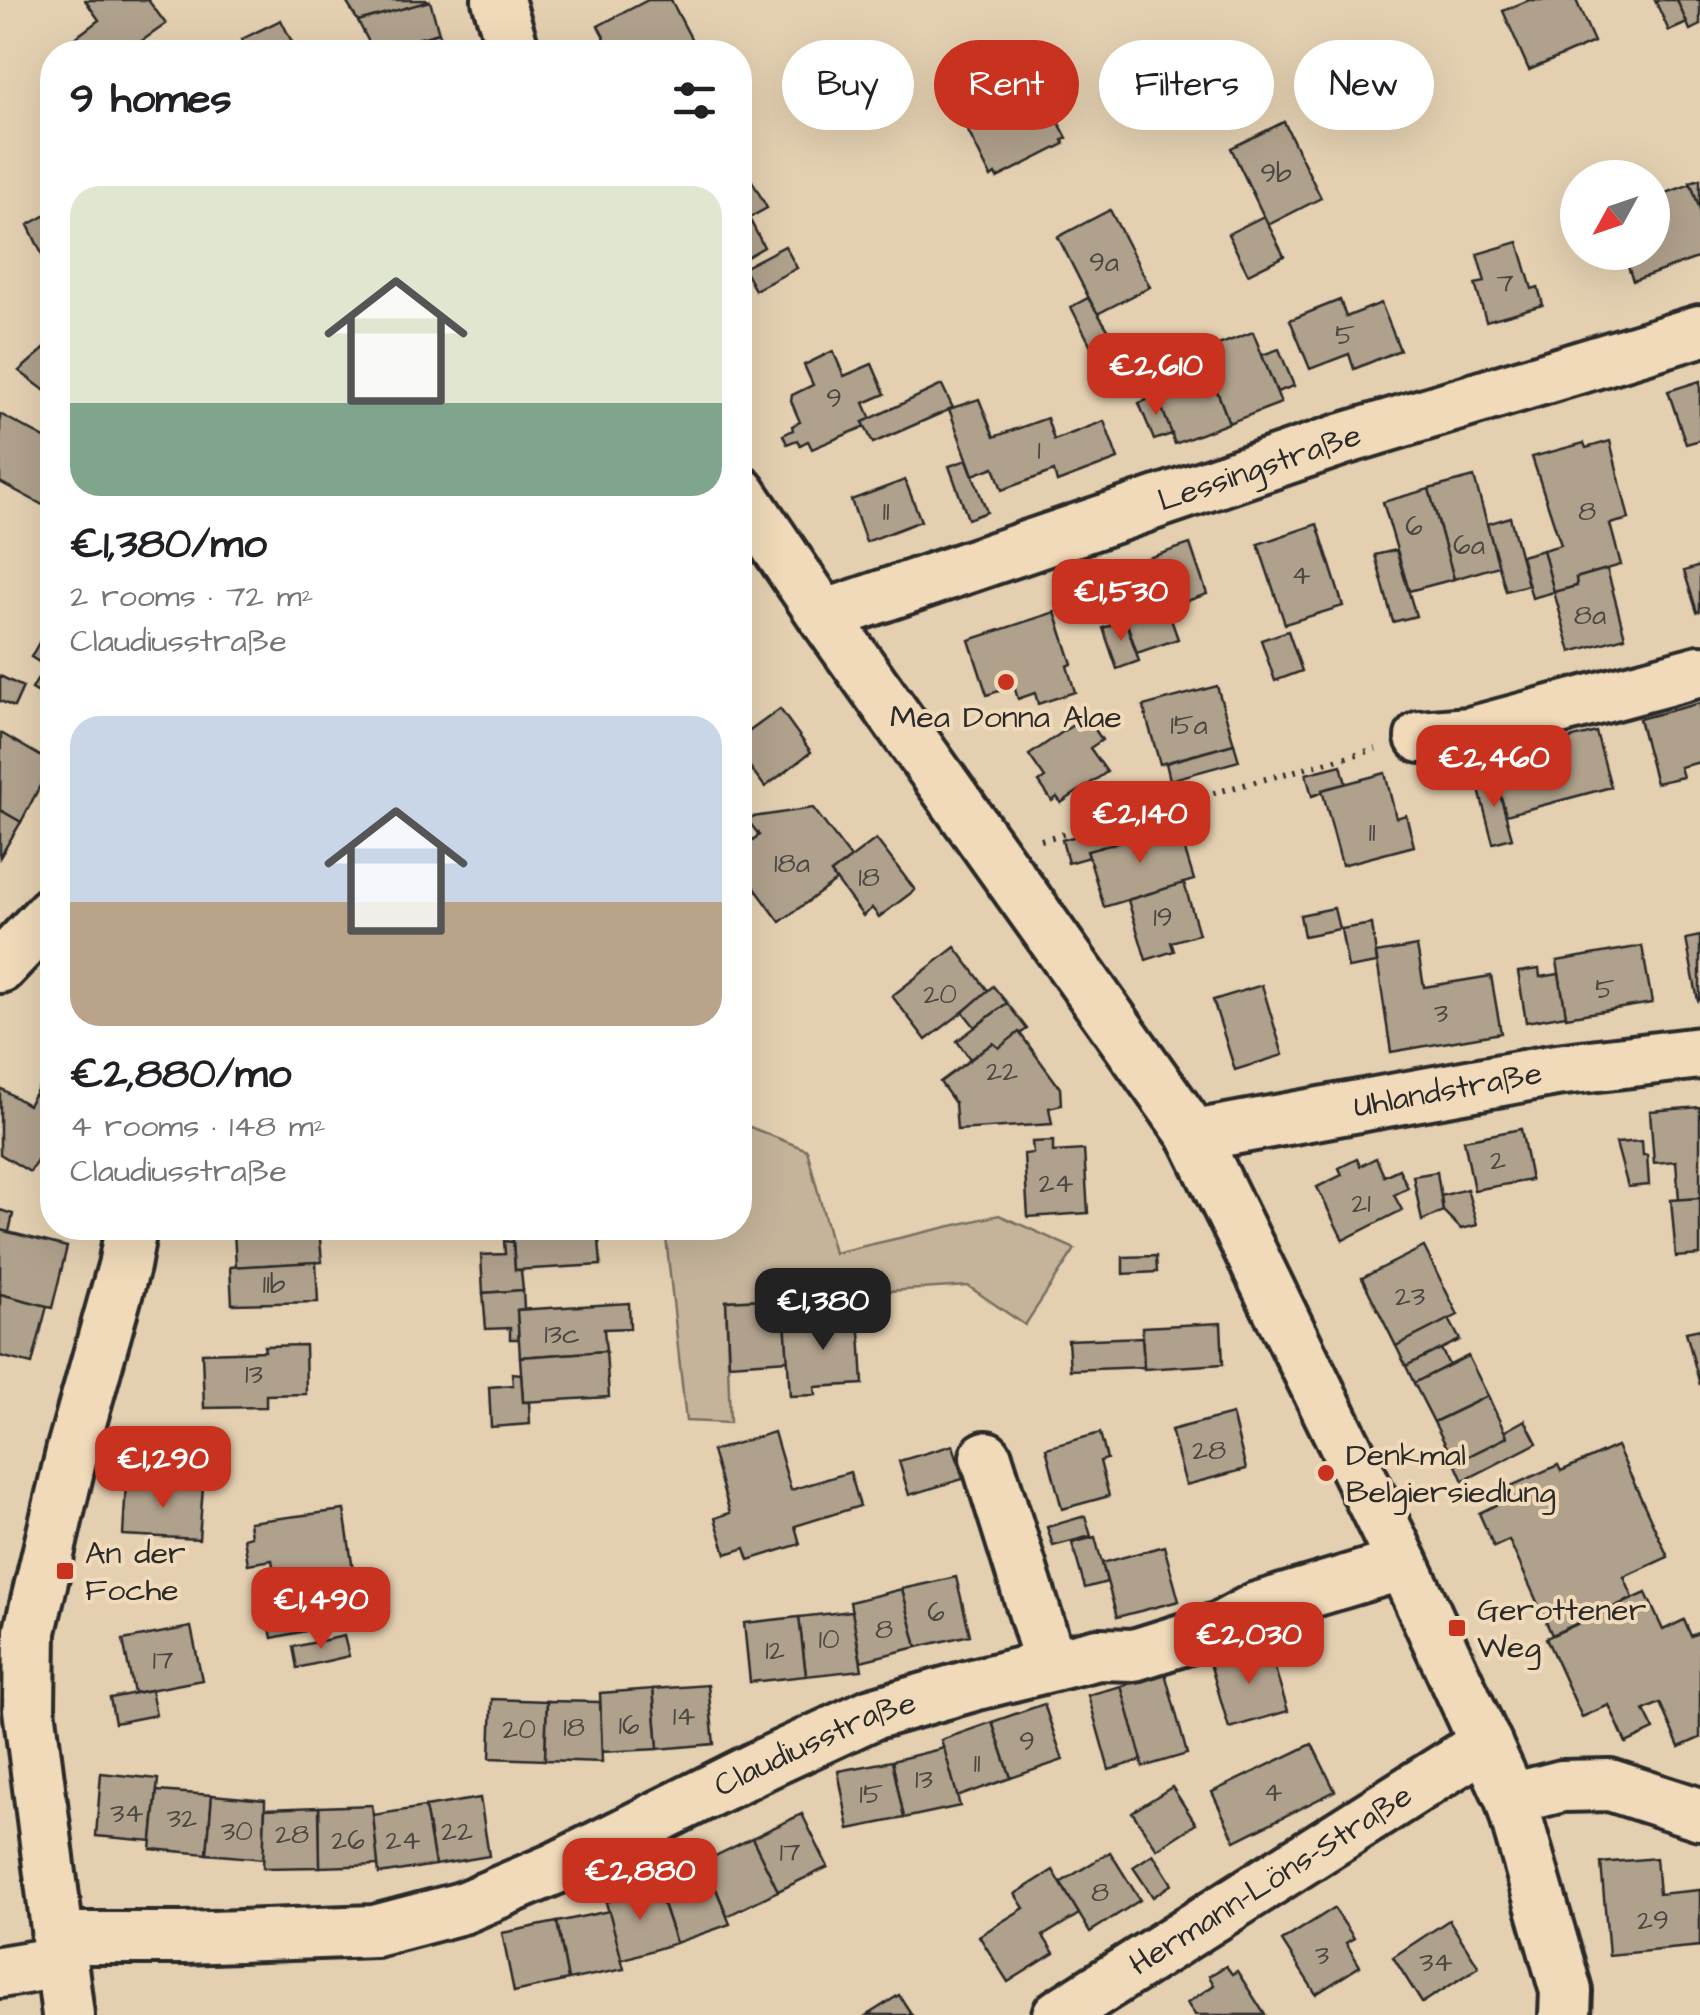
<!DOCTYPE html>
<html lang="en">
<head>
<meta charset="utf-8">
<style>
  body { margin:0; font-family:"Architects Daughter",sans-serif; background:#f2f2f2; color:#202124; height:100vh; display:flex; flex-direction:column; font-size:38px; white-space:nowrap }
  * { box-sizing:border-box; margin:0 }
  p { font-size:32px; color:#757577 }
  .icon { flex:none; width:55px; height:55px; fill:none; stroke:currentColor; stroke-width:2; stroke-linecap:round; stroke-linejoin:round }
  .map { position:relative; flex:1; overflow:hidden }
  .side { position:absolute; left:40px; top:40px; width:712px; height:1200px; display:flex; flex-direction:column; background:#fff; border-radius:40px; box-shadow:0 10px 40px #0002 }
  .side>* { flex:none }
  .hud { position:absolute; left:782px; top:40px; width:768px; height:90px; display:flex; gap:20px }
  .needle { width:65px; rotate:230deg }
  .buttons { position:absolute; left:1560px; top:160px; display:grid; gap:20px }
  .buttons a { display:grid; place-items:center; width:110px; height:110px; border-radius:50%; background:#fff; box-shadow:0 10px 40px #0002; font-size:50px }
  .price { position:absolute; translate:-50% -85px; padding:0 22px; border-radius:20px; background:#c8321e; color:#fff; font-size:32px; line-height:65px; filter:drop-shadow(0 2px 5px #0008) }
  .price::after { content:''; position:absolute; left:50%; top:60px; width:30px; height:22px; margin-left:-15px; background:inherit; clip-path:polygon(0 0,100% 0,50% 100%) }
  .price.active { background:#222; color:#fff }
  ul { padding:0; list-style:none }
  li { display:grid; align-content:center; gap:20px; height:530px; padding:0 30px }
  li span { display:grid; place-items:center; height:310px; border-radius:30px; color:#555 }
  li>.icon { margin-inline-start:auto }
  span .icon { width:180px; height:180px; fill:#fffc; stroke-width:1 }
  li b { font-size:42px }
  h2 { display:flex; justify-content:space-between; align-items:center; height:120px; padding:0 30px; font-size:42px }
  .chip { padding:0 35px; border-radius:45px; background:#fff; box-shadow:0 10px 40px #0002; font-size:35px; line-height:90px }
  .chip.active { background:#c8321e; color:#fff }
  .map>svg:first-child { display:block }
  .green { fill:#c5b49a; stroke:#787062; stroke-width:2.5 }
  .building { fill:#b0a18c; stroke:#2b2b2b; stroke-width:2.5 }
  .lines { fill:none; stroke-linecap:round; stroke-linejoin:round }
  .minor-casing { stroke:#2b2b2b; stroke-width:58 }
  .path { stroke:#2b2b2b; stroke-width:6; stroke-dasharray:2.5 8; stroke-linecap:butt }
  .minor { stroke:#f0dab9; stroke-width:50 }
  .poi-dot { fill:#c8321e; stroke:#f0dab9; stroke-width:4 }
  .labels { text-anchor:middle; dominant-baseline:central; stroke-width:8; stroke-linejoin:round; paint-order:stroke }
  .number-label { font-size:28px; fill:#4c4843 }
  .street-label { font-size:32px; fill:#2b2b2b; stroke:#f0dab9 }
  .poi-label { font-size:32px; fill:#2b2b2b; stroke:#f0dab9; text-anchor:start }
</style>
</head>
<body>
<div class="map">
<svg width="1700" height="2015" viewBox="0 0 1700 2015">
  <rect width="100%" height="100%" fill="#e4d0b1"/>
  <filter id="ink" filterUnits="userSpaceOnUse"><feTurbulence type="fractalNoise" baseFrequency=".01" numOctaves="2"/><feDisplacementMap in="SourceGraphic" scale="20" xChannelSelector="R" yChannelSelector="G"/><feConvolveMatrix kernelMatrix="1 2 1 2 8 2 1 2 1" color-interpolation-filters="sRGB"/></filter>
  <g filter="url(#ink)">
    <path class="green" d="M740 1123 807 1150 834 1253 999 1215 1075 1249 1025 1325 968 1286 726 1301 730 1423 686 1421 665 1228H740Z"/>
    <g class="building">
      <path d="M85 0H148L166 24 126 52H73L67 44 99 20Z"/>
      <path d="M353 0H426L428 2 358 21 347 3Z"/>
      <path d="M648 0H671L698 52H612L598 26Z"/>
      <path d="M1529 0H1576L1594 42 1529 70 1503 11Z"/>
      <path d="M1655 0H1677L1687 23 1669 31Z"/>
      <path d="M1677 0H1700V25L1690 30Z"/>
      <path d="M430 1 439 33 374 52 358 21Z"/>
      <path d="M281 20 297 52H248L242 39Z"/>
      <path d="M439 33 446 52H384L382 48Z"/>
      <path d="M1027 69 1028 73 1032 71 1067 138 1063 140 1064 144 997 178 995 174 991 177 957 109 961 107 959 103Z"/>
      <path d="M1284 122 1321 198 1268 225 1231 148Z"/>
      <path d="M740 158 751 179 740 185Z"/>
      <path d="M751 179 767 208 749 218 764 247 740 261V185Z"/>
      <path d="M1700 179V210L1690 182Z"/>
      <path d="M1691 184 1700 210V257L1633 281 1623 252H1652V198Z"/>
      <path d="M1110 210 1150 287 1097 314 1058 237Z"/>
      <path d="M52 212V275L28 225Z"/>
      <path d="M1264 216 1284 256 1248 274 1228 234Z"/>
      <path d="M1518 242 1532 289 1538 287 1543 305 1486 321 1475 284 1485 282 1477 254Z"/>
      <path d="M785 246 797 268 755 290 743 268Z"/>
      <path d="M1088 298 1114 339 1092 348 1071 307Z"/>
      <path d="M1340 300 1346 317 1381 303 1400 350 1354 369 1349 354 1310 369 1290 320Z"/>
      <path d="M1253 332 1281 403 1229 423 1202 351Z"/>
      <path d="M52 342V396L19 371Z"/>
      <path d="M1279 349 1294 386 1277 392 1262 355Z"/>
      <path d="M833 351 844 376 872 364 885 394 864 403 871 419 863 422 866 426 812 449 808 441 800 445 797 440 787 444 783 435 793 430 792 426 800 422 791 401 792 395 813 385 804 365Z"/>
      <path d="M1202 351 1229 423 1175 444 1148 372Z"/>
      <path d="M1700 381V440L1686 444 1668 391Z"/>
      <path d="M942 385 953 408 873 443 863 422Z"/>
      <path d="M1157 396 1172 434 1154 440 1139 403Z"/>
      <path d="M979 399 994 437 1047 418 1054 440 1104 421 1118 459 1057 482 1054 471 1002 490 994 467 973 475 949 409Z"/>
      <path d="M0 414 52 442V510L0 482Z"/>
      <path d="M1610 441 1629 519 1610 524 1621 565 1576 578 1577 586 1554 592 1543 550 1561 545 1532 457 1584 443 1586 448Z"/>
      <path d="M967 460 987 512 968 519 949 466Z"/>
      <path d="M1474 477 1499 566 1454 579 1429 489Z"/>
      <path d="M905 480 921 521 866 542 851 500Z"/>
      <path d="M1429 489 1454 579 1409 591 1383 502Z"/>
      <path d="M1510 517 1528 585 1506 591 1487 524Z"/>
      <path d="M1317 524 1343 606 1285 624 1258 544Z"/>
      <path d="M1190 544 1207 594 1167 608 1178 639 1137 653 1109 571Z"/>
      <path d="M1396 550 1416 616 1393 622 1375 555Z"/>
      <path d="M1543 550 1554 592 1532 598 1521 556Z"/>
      <path d="M1700 566V611L1697 612 1684 571Z"/>
      <path d="M1607 569 1625 637 1571 652 1554 592 1577 586 1576 578Z"/>
      <path d="M1055 612 1072 664 1067 666 1075 692 1038 704 1035 693 1018 699 1014 686 987 695 969 640Z"/>
      <path d="M52 619V670L31 657Z"/>
      <path d="M1125 620 1139 661 1117 669 1103 628Z"/>
      <path d="M1288 631 1302 671 1275 681 1261 640Z"/>
      <path d="M45 666 52 670 51 700 32 689Z"/>
      <path d="M0 676 23 687 14 707 0 701Z"/>
      <path d="M1217 686 1234 744 1160 764 1143 706Z"/>
      <path d="M1700 703V762L1680 767 1683 777 1656 783 1639 719Z"/>
      <path d="M780 709 811 752 765 787 740 754V738Z"/>
      <path d="M1086 716 1102 740 1090 748 1107 772 1061 803 1057 797 1052 801 1039 782 1045 778 1029 755Z"/>
      <path d="M1596 732 1611 787 1506 815 1493 767 1545 753 1543 746Z"/>
      <path d="M1 733 52 763 21 822 0 810Z"/>
      <path d="M1234 744 1239 761 1170 780 1166 763Z"/>
      <path d="M1341 765 1346 784 1312 796 1306 774Z"/>
      <path d="M1385 773 1396 818 1406 815 1414 846 1342 865 1322 790Z"/>
      <path d="M1495 777 1512 838 1493 843 1477 782Z"/>
      <path d="M813 808 851 858 831 873 836 881 780 922 740 868V850L759 835 746 818Z"/>
      <path d="M0 810 21 822 0 857Z"/>
      <path d="M1177 824 1194 880 1104 907 1087 851Z"/>
      <path d="M1109 827 1113 844 1087 851 1089 857 1068 863 1062 840Z"/>
      <path d="M876 839 915 890 879 917 872 908 863 916 831 873Z"/>
      <path d="M1184 883 1199 934 1171 942 1174 951 1146 960 1128 900Z"/>
      <path d="M1334 908 1339 929 1304 936 1300 915Z"/>
      <path d="M1372 924 1377 963 1348 968 1341 929Z"/>
      <path d="M1700 936V1000L1698 1001 1686 939Z"/>
      <path d="M1417 946 1424 987 1491 976 1501 1033 1391 1052 1376 953Z"/>
      <path d="M1642 946 1652 1003 1566 1017 1557 961Z"/>
      <path d="M955 947 989 992 926 1040 892 996Z"/>
      <path d="M1539 969 1540 977 1559 974 1566 1015 1526 1022 1518 972Z"/>
      <path d="M1262 985 1283 1055 1235 1070 1213 1000Z"/>
      <path d="M993 986 1007 1003 975 1027 963 1012Z"/>
      <path d="M1007 1003 1027 1029 999 1048 993 1043 970 1059 957 1041Z"/>
      <path d="M1019 1032 1060 1088 1061 1105 1049 1108 1052 1124 957 1130 955 1103 940 1082 993 1043 999 1048Z"/>
      <path d="M46 1075 52 1079V1135L30 1172 0 1154V1088L28 1105Z"/>
      <path d="M1700 1107V1198L1679 1200 1676 1161 1654 1163 1650 1111Z"/>
      <path d="M1521 1129 1531 1180 1474 1190 1464 1140Z"/>
      <path d="M1053 1141V1152L1084 1150 1088 1213 1028 1217 1024 1154 1033 1153 1032 1142Z"/>
      <path d="M1642 1141 1643 1155H1647L1649 1185 1628 1187 1616 1143Z"/>
      <path d="M1376 1158 1384 1176 1399 1169 1408 1188 1394 1195 1402 1210 1343 1240 1317 1187 1342 1175 1339 1168 1357 1159 1360 1166Z"/>
      <path d="M1437 1172 1443 1211 1422 1221 1413 1176Z"/>
      <path d="M1467 1189 1477 1225 1461 1229 1443 1211 1441 1196Z"/>
      <path d="M1700 1198V1255L1676 1257 1671 1200Z"/>
      <path d="M0 1210 13 1214 9 1232 0 1230Z"/>
      <path d="M319 1228 322 1262 236 1267 234 1231Z"/>
      <path d="M512 1228H598L601 1265 515 1270Z"/>
      <path d="M0 1230 67 1247 52 1308 0 1294Z"/>
      <path d="M504 1241 513 1242 515 1270H521L523 1290 483 1293 481 1255 505 1254Z"/>
      <path d="M1424 1247 1458 1315 1396 1346 1362 1278Z"/>
      <path d="M1156 1256 1157 1272 1123 1274V1257Z"/>
      <path d="M316 1262 318 1302 232 1304 230 1267Z"/>
      <path d="M523 1290 524 1309 517 1310 519 1339H510V1328L486 1329 483 1293Z"/>
      <path d="M0 1294 47 1306 32 1364 0 1356Z"/>
      <path d="M765 1299 766 1319 785 1318 788 1360 729 1364 726 1301Z"/>
      <path d="M629 1303 630 1328 604 1329 606 1351 520 1357 517 1310Z"/>
      <path d="M859 1314 863 1384 815 1387 816 1395 790 1396 785 1318Z"/>
      <path d="M1449 1319 1460 1340 1406 1366 1396 1346Z"/>
      <path d="M1221 1323 1223 1364 1144 1369 1142 1327Z"/>
      <path d="M1700 1329V1385L1686 1332Z"/>
      <path d="M1142 1337 1144 1367 1070 1370 1068 1340Z"/>
      <path d="M305 1345 306 1394 266 1395V1407L204 1408 202 1353 265 1351 264 1346Z"/>
      <path d="M1441 1349 1449 1365 1414 1383 1406 1366Z"/>
      <path d="M606 1351 609 1397 523 1402 520 1357Z"/>
      <path d="M1468 1356 1488 1396 1434 1422 1414 1383Z"/>
      <path d="M512 1373 521 1374 523 1402H529L530 1424 491 1427 489 1387 513 1385Z"/>
      <path d="M1488 1396 1507 1437 1455 1463 1434 1422Z"/>
      <path d="M1232 1414 1246 1469 1186 1485 1171 1430Z"/>
      <path d="M1525 1420 1537 1443 1463 1481 1455 1463 1507 1437 1505 1431Z"/>
      <path d="M774 1432 791 1490 850 1472 860 1506 795 1526 800 1544 749 1560 745 1548 726 1554 715 1518 730 1513 712 1451Z"/>
      <path d="M1100 1433 1107 1459 1100 1461 1109 1496 1062 1509 1046 1448Z"/>
      <path d="M953 1445 963 1479 909 1495 899 1461Z"/>
      <path d="M1617 1446 1668 1557 1624 1577 1633 1598 1552 1635 1509 1540 1494 1547 1479 1513 1500 1503 1495 1493 1558 1465 1561 1471Z"/>
      <path d="M126 1483 203 1487 199 1539 123 1535Z"/>
      <path d="M344 1510 353 1570 277 1586 272 1560 248 1564 244 1538 251 1536 249 1522Z"/>
      <path d="M1085 1516 1091 1536 1053 1546 1047 1527Z"/>
      <path d="M1095 1537 1107 1582 1085 1588 1072 1543Z"/>
      <path d="M1164 1546 1179 1601 1117 1617 1102 1563Z"/>
      <path d="M357 1570 368 1618 272 1638 266 1609 281 1606 277 1586Z"/>
      <path d="M956 1577 970 1635 917 1647 902 1589Z"/>
      <path d="M902 1589 917 1647 861 1661 850 1602Z"/>
      <path d="M1646 1593 1663 1630 1684 1620 1691 1636 1700 1632V1738L1679 1747 1660 1703 1644 1710 1654 1730 1626 1743 1609 1705 1582 1717 1546 1638Z"/>
      <path d="M852 1611 862 1670 806 1676 799 1617Z"/>
      <path d="M799 1617 806 1676 750 1682 744 1623Z"/>
      <path d="M191 1627 202 1680 134 1693 123 1640Z"/>
      <path d="M344 1636 349 1656 297 1668 293 1647Z"/>
      <path d="M1268 1646 1288 1711 1229 1728 1210 1663Z"/>
      <path d="M1165 1673 1187 1754 1143 1767 1121 1686Z"/>
      <path d="M708 1685 714 1744 658 1749 653 1689Z"/>
      <path d="M1121 1686 1142 1760 1109 1770 1088 1695Z"/>
      <path d="M653 1689 658 1749 602 1752 600 1693Z"/>
      <path d="M151 1690 156 1715 115 1723 110 1698Z"/>
      <path d="M492 1699 547 1701 545 1760 490 1758Z"/>
      <path d="M547 1701 600 1702 602 1762 545 1760Z"/>
      <path d="M1044 1704 1063 1760 1011 1778 992 1722Z"/>
      <path d="M992 1722 1011 1778 957 1797 941 1740Z"/>
      <path d="M1312 1744 1335 1791 1235 1841 1212 1792Z"/>
      <path d="M944 1748 960 1806 904 1818 892 1761Z"/>
      <path d="M892 1761 904 1818 849 1829 838 1771Z"/>
      <path d="M101 1773 158 1779 152 1841 96 1836Z"/>
      <path d="M1172 1787 1196 1824 1157 1849 1132 1812Z"/>
      <path d="M157 1791 212 1795 207 1854 151 1849Z"/>
      <path d="M212 1795 265 1800 264 1859 207 1854Z"/>
      <path d="M480 1798 489 1856 435 1865 425 1807Z"/>
      <path d="M372 1805 379 1865 320 1867 319 1807Z"/>
      <path d="M319 1807 320 1867 263 1868 265 1809Z"/>
      <path d="M425 1807 435 1865 379 1874 373 1815Z"/>
      <path d="M802 1814 828 1867 778 1891 752 1838Z"/>
      <path d="M752 1838 778 1891 727 1916 705 1861Z"/>
      <path d="M1110 1852 1140 1900 1090 1932 1060 1883Z"/>
      <path d="M1153 1854 1172 1884 1153 1897 1133 1867Z"/>
      <path d="M1656 1858 1659 1894 1700 1890V1946L1609 1955 1601 1863Z"/>
      <path d="M708 1869 730 1924 676 1943 657 1886Z"/>
      <path d="M1053 1870 1079 1914 1043 1936 1054 1953 1008 1982 979 1936 1024 1908 1015 1894Z"/>
      <path d="M657 1886 676 1943 621 1960 606 1902Z"/>
      <path d="M1334 1908 1354 1938 1346 1943 1360 1966 1316 1994 1282 1941Z"/>
      <path d="M609 1911 624 1969 568 1980 557 1922Z"/>
      <path d="M1449 1920 1479 1967 1422 2003 1393 1957Z"/>
      <path d="M557 1922 568 1980 514 1992 502 1933Z"/>
      <path d="M1226 1966 1232 1974 1237 1971 1265 2015H1195L1187 2003 1214 1985 1209 1976Z"/>
      <path d="M899 1995 912 2015H867Z"/>
    </g>
    <g class="lines">
      <g class="minor-casing">
        <g id="minor">
          <path d="M498 0 514 52"/>
          <path d="M740 492 824 616 1194 1136 1403 1564 1511 1799 1566 1991 1565 2015"/>
          <path id="s1" d="M824 616 1340 440 1700 331"/>
          <path d="M1421 737 1470 733 1700 671"/>
          <path d="M0 967 52 912"/>
          <path id="s2" d="M1194 1136 1556 1070 1700 1053"/>
          <path d="M986 1457 1051 1665"/>
          <path d="M1511 1799 1562 1786 1610 1785 1700 1814"/>
          <path id="s3" d="M57 1938H184L375 1931 462 1908 554 1869 762 1765 872 1714 977 1684 1098 1654 1134 1655 1220 1628 1257 1608 1403 1564"/>
          <path d="M0 1972 61 1962"/>
          <path d="M68 2015 29 1709 30 1631 73 1448 124 1266 131 1228"/>
          <path id="s4" d="M1058 2015 1486 1743"/>
        </g>
      </g>
      <path class="path" d="M1041 840 1376 749"/>
      <use href="#minor" class="minor"/>
    </g>
  </g>
  <g class="poi-dot">
    <circle cx="1006" cy="682" r="10"/>
    <circle cx="1326" cy="1473" r="10"/>
    <rect x="55" y="1561" width="20" height="20" rx="5"/>
    <rect x="1447" y="1618" width="20" height="20" rx="5"/>
  </g>
  <g class="labels">
    <g class="number-label">
      <text x="1276" y="173">9b</text>
      <text x="1104" y="262">9a</text>
      <text x="1505" y="283">7</text>
      <text x="1345" y="335">5</text>
      <text x="834" y="398">9</text>
      <text x="1039" y="450">1</text>
      <text x="886" y="511">11</text>
      <text x="1587" y="511">8</text>
      <text x="1414" y="526">6</text>
      <text x="1469" y="545">6a</text>
      <text x="1301" y="575">4</text>
      <text x="1590" y="615">8a</text>
      <text x="1189" y="725">15a</text>
      <text x="1372" y="832">11</text>
      <text x="792" y="863">18a</text>
      <text x="869" y="877">18</text>
      <text x="1163" y="917">19</text>
      <text x="1605" y="989">5</text>
      <text x="940" y="994">20</text>
      <text x="1441" y="1013">3</text>
      <text x="1002" y="1071">22</text>
      <text x="1498" y="1160">2</text>
      <text x="1056" y="1183">24</text>
      <text x="1361" y="1203">21</text>
      <text x="274" y="1284">11b</text>
      <text x="1410" y="1296">23</text>
      <text x="562" y="1334">13c</text>
      <text x="254" y="1374">13</text>
      <text x="1209" y="1450">28</text>
      <text x="936" y="1612">6</text>
      <text x="884" y="1629">8</text>
      <text x="829" y="1639">10</text>
      <text x="775" y="1650">12</text>
      <text x="163" y="1660">17</text>
      <text x="684" y="1716">14</text>
      <text x="629" y="1725">16</text>
      <text x="574" y="1727">18</text>
      <text x="519" y="1729">20</text>
      <text x="1027" y="1741">9</text>
      <text x="977" y="1763">11</text>
      <text x="924" y="1779">13</text>
      <text x="1273" y="1792">4</text>
      <text x="871" y="1794">15</text>
      <text x="127" y="1813">34</text>
      <text x="182" y="1818">32</text>
      <text x="237" y="1831">30</text>
      <text x="457" y="1831">22</text>
      <text x="292" y="1834">28</text>
      <text x="348" y="1840">26</text>
      <text x="403" y="1840">24</text>
      <text x="790" y="1852">17</text>
      <text x="1100" y="1892">8</text>
      <text x="1653" y="1920">29</text>
      <text x="1322" y="1955">3</text>
      <text x="1436" y="1962">34</text>
    </g>
    <g class="street-label">
      <text stroke="none"><textPath href="#s1" startOffset="460">Lessingstraße</textPath></text>
      <text stroke="none"><textPath href="#s2" startOffset="258">Uhlandstraße</textPath></text>
      <text stroke="none"><textPath href="#s3" startOffset="798">Claudiusstraße</textPath></text>
      <text stroke="none"><textPath href="#s4" startOffset="252">Hermann-Löns-Straße</textPath></text>
    </g>
    <g class="poi-label">
      <text x="1006" y="717" text-anchor="middle">Mea Donna Alae</text>
      <text x="1346" y="1455">Denkmal<tspan x="1346" dy="37">Belgiersiedlung</tspan></text>
      <text x="85" y="1553">An der<tspan x="85" dy="37">Foche</tspan></text>
      <text x="1477" y="1610">Gerottener<tspan x="1477" dy="37">Weg</tspan></text>
    </g>
  </g>
</svg>
<div class="buttons">
<a><svg class="needle" viewBox="-14 -14 28 28"><path d="M0-13l5 13h-10z" fill="#e53935"/><path d="M0 13l5-13h-10z" fill="#757577"/></svg></a>
</div>
<b class="price" style="left:1156px;top:418px">€2,610</b>
<b class="price" style="left:1121px;top:644px">€1,530</b>
<b class="price" style="left:1494px;top:810px">€2,460</b>
<b class="price" style="left:1140px;top:866px">€2,140</b>
<b class="price active" style="left:823px;top:1353px">€1,380</b>
<b class="price" style="left:163px;top:1511px">€1,290</b>
<b class="price" style="left:321px;top:1652px">€1,490</b>
<b class="price" style="left:1249px;top:1687px">€2,030</b>
<b class="price" style="left:640px;top:1923px">€2,880</b>
<div class="hud">
<a class="chip">Buy</a>
<a class="chip active">Rent</a>
<a class="chip">Filters</a>
<a class="chip">New</a>
</div>
<section class="side">
<h2>9 homes<svg class="icon" aria-label="filters" viewBox="0 0 24 24"><path d="M4 7h16M4 17h16"/><circle cx="9" cy="7" r="2"/><circle cx="15" cy="17" r="2"/></svg></h2>
<ul>
<li><span style="background:linear-gradient(#dfe7d0 70%,#7fa58c 0)"><svg class="icon" aria-label="home" viewBox="0 0 24 24"><path d="M3 11l9-7 9 7M6 9v11h12V9"/></svg></span><div><b>€1,380/mo</b><p>2 rooms · 72 m²</p><p>Claudiusstraße</p></div></li>
<li><span style="background:linear-gradient(#c9d6e8 60%,#b9a48a 0)"><svg class="icon" aria-label="home" viewBox="0 0 24 24"><path d="M3 11l9-7 9 7M6 9v11h12V9"/></svg></span><div><b>€2,880/mo</b><p>4 rooms · 148 m²</p><p>Claudiusstraße</p></div></li>
</ul>
</section>
</div>
</body>
</html>
